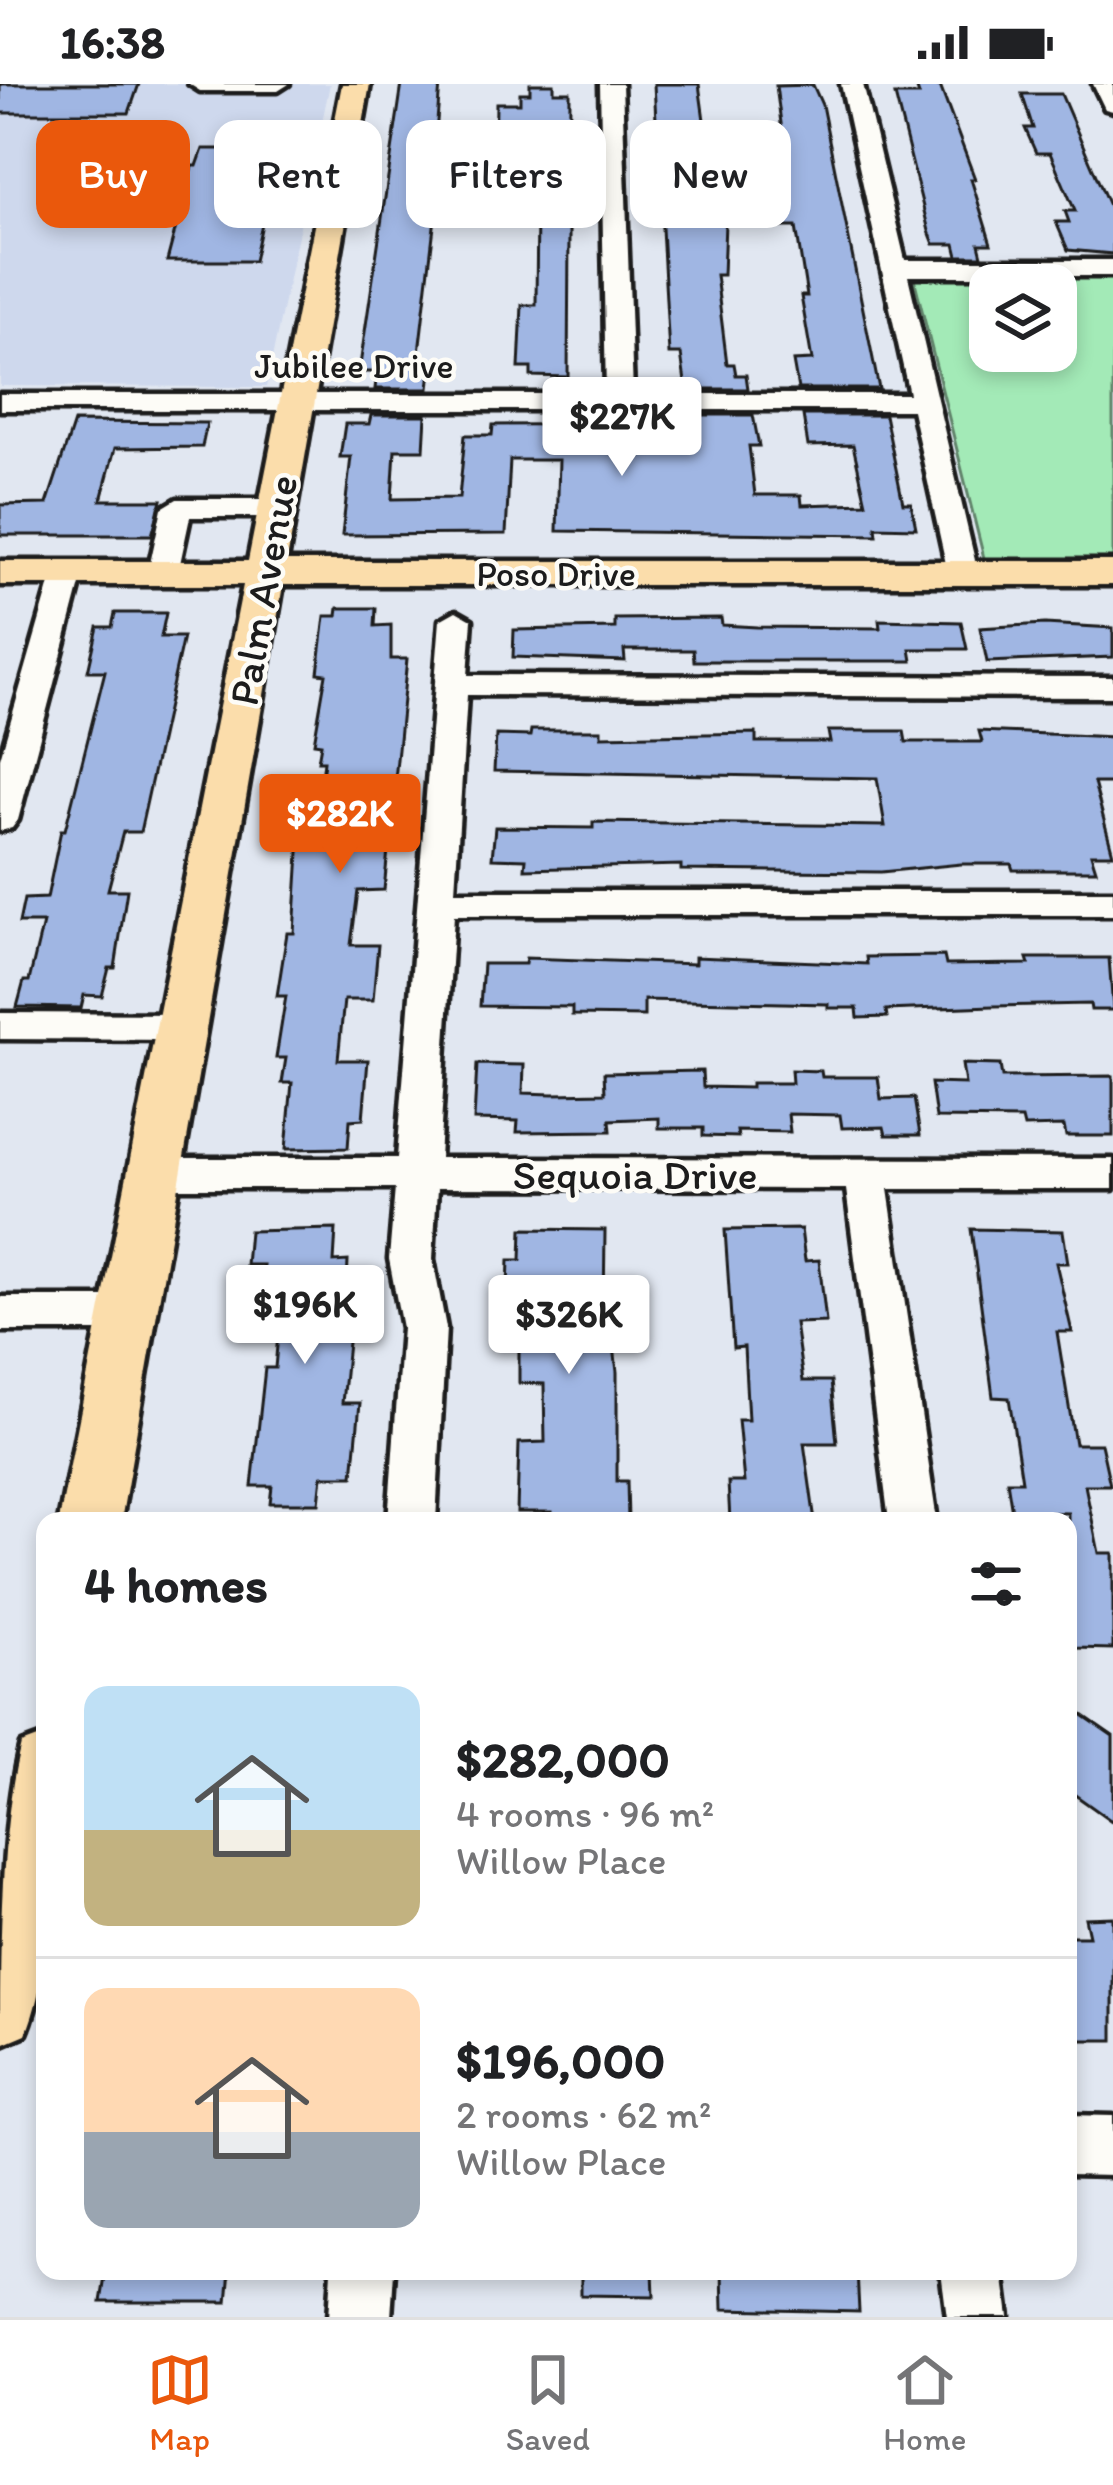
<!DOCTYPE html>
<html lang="en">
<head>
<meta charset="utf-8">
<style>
  body { margin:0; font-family:Itim,sans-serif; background:#f6f6f6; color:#202124; height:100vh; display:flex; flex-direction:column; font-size:45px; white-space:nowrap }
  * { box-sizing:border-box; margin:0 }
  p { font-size:39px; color:#757577 }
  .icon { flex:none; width:66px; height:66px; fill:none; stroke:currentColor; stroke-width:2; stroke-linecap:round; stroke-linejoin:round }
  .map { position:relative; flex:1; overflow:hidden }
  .panel { position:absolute; left:36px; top:1428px; width:1041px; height:768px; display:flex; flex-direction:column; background:#fff; border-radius:24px; box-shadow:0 6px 18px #0003 }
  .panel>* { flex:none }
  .guide { position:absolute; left:36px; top:36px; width:1041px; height:108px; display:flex; gap:24px }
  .controls { position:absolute; left:969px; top:180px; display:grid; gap:24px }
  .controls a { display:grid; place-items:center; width:108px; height:108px; border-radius:24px; background:#fff; box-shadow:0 6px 18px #0003; font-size:60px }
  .price { position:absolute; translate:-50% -102px; padding:0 27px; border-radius:12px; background:#fff; color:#222; font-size:39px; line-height:78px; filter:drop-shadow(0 3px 6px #0008) }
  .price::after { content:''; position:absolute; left:50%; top:72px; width:36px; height:27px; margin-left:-18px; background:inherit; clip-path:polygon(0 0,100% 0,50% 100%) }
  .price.on { background:#ea580c; color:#fff }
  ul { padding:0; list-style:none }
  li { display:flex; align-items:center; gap:36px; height:300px; padding:0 48px }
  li+li { border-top:3px solid #e0e0e0 }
  li span { display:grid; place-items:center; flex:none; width:336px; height:240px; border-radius:24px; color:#555 }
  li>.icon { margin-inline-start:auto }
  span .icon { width:144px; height:144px; fill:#fffc; stroke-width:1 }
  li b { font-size:51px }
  h2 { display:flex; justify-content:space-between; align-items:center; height:144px; padding:0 48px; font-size:51px }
  .pill { padding:0 42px; border-radius:24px; background:#fff; box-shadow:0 6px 18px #0003; font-size:42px; line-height:108px }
  .pill.on { background:#ea580c; color:#fff }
  .status { display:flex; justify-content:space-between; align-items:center; height:84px; padding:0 60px; background:#fff; direction:ltr }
  .status svg { height:33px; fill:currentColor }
  .dock { display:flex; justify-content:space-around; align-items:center; height:168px; border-top:3px solid #e0e0e0; background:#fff; font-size:33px; color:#757577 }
  .dock a { display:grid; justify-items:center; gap:6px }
  .dock .on { color:#ea580c }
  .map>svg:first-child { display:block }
  .built { fill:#ced8ed }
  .green { fill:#a3eab7; stroke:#60836a; stroke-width:3; fill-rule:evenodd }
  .building { fill:#a0b6e3; stroke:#1c1c1c; stroke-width:3 }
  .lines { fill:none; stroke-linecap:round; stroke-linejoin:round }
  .minor-casing { stroke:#1c1c1c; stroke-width:9 }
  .major-casing { stroke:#1c1c1c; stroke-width:9 }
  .minor { fill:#fdfcf7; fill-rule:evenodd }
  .major { fill:#fbddab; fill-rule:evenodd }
  .labels { text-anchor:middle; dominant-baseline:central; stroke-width:9; stroke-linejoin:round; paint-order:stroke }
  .far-street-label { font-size:36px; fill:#1c1c1c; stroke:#fdfcf7 }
  .street-label { font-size:42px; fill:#1c1c1c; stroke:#fdfcf7 }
</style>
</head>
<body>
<div class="status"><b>16:38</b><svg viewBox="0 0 49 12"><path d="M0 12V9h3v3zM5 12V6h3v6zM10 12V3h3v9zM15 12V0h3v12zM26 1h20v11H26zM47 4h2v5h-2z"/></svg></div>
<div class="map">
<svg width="1113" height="2233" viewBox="0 0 1113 2233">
  <rect width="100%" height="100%" fill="#e1e7f1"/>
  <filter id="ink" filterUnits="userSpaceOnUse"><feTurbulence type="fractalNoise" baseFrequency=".00833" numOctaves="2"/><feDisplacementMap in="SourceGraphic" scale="24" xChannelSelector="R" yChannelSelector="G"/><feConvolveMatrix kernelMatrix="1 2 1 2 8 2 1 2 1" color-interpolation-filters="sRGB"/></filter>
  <g filter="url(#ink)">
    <path class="built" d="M0 0H330L266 303 0 302Z"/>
    <path class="green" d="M914 194H1113V477L985 478ZM990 201H1056V267H990Z"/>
    <g class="building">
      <path d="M0 0H139L129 29H0Z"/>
      <path d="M402 0H440L432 100H439L417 285H431L429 305H375L377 288H359Z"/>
      <path d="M530 0H554V8H570L568 293 531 292V284H519L522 221H536L537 125H526L529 87H495L496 19H520V9H530Z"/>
      <path d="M654 0H699L707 58H718L726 112 723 191H716L727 280H734L736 291H746L748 305H686L681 270H669Z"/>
      <path d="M813 1 822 21 879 305H798L793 277 812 276 801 212H807L796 143H778L772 84H787L776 2Z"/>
      <path d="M916 2H940L975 95H971L991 160H979L982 172H958L955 160H934L929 147 895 11H919Z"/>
      <path d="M1022 10H1061L1113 131V170L1068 166 1056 138H1069L1065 127H1075L1050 69H1036L1025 44H1033Z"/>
      <path d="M203 65H278L254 177H167L192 82H197Z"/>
      <path d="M371 331H426L424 366H395L392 415 459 414 465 351H492L493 341 691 340 690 331H753L759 362H749L755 411H801L802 421 866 419 853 361 808 362 803 331H885L903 419H911L916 444 876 443 877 451 557 447 559 376H510L506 450 342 451 351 373H340L345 340H369Z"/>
      <path d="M74 338 207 339 202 363 115 364 101 416H162L152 451H0V421L47 420Z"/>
      <path d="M338 524H376L375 542 391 541V575H407L384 806 358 807 351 861H378L373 916H344L338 976H368L363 1035 350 1036 348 1064 286 1065 292 999H282L286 974H276L286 912H277L287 849H294L301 736 317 737 324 677H318L321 660 314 659 326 590 318 589 325 532H337Z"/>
      <path d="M115 529H166L161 553H183L140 748H123L108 806H127L115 884H109L102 912 84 911 81 924 17 923 24 897H29L43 839H19L24 815 47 814 61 746H65L105 587H88L98 543H112Z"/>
      <path d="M721 534 722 541 757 543 880 544 879 536 961 538 967 565H910L912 577H694L693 566H624L625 577 513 573 514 546 615 544V535Z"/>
      <path d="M1045 540 1113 544V573L987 578 980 544Z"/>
      <path d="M531 646H601V652L756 649V658H830L828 647H904L906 658H982L979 647 1113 653V699H1094L1113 770H1091L1096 786H1013L1011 780H961L881 788 681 786V781L525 785 526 775 492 774 495 743 593 744V738L885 742 877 694 494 687 496 651 530 652Z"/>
      <path d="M944 872 946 881 1029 880 1027 874H1109L1113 926H1091L1090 920 993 922 886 926 887 933 858 934 857 924H828V920L644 916V932L572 931V923L480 922 483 880H525L526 874 695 880V873L867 880 866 873Z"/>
      <path d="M477 980 524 981 523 1009 553 1010 605 1009 604 989 702 987 703 1003 751 1004V999H792L791 986 821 987 822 993H878L881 1015 914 1014 920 1051H886L884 1043 842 1044 840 1031 788 1030 790 1048 737 1047 738 1053 703 1052V1044H659V1034L610 1036 611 1047 517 1048 518 1037 474 1036Z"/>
      <path d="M962 980 1000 981 1002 993 1113 992V1052H1066L1064 1042 1024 1043 1022 1035 936 1034 931 999 965 1000Z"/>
      <path d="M336 1145 334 1178 348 1177 346 1218H352L342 1319H360L353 1392H322L319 1419H270L272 1402H252L265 1284H275L282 1206 261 1207 263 1181H246L249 1147Z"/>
      <path d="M522 1145 605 1146 604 1228 610 1227 617 1288V1397H627L628 1437H552V1428H517L519 1359 545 1358 544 1300 519 1299V1204H508L509 1176H521Z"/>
      <path d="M801 1145 805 1177 819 1176 826 1238 795 1239 803 1297H831L837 1359H804L815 1437H730L728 1398H744L738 1336H748L744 1263 733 1264 725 1146Z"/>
      <path d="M971 1145 1063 1147 1068 1179H1056L1072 1248H1057L1075 1360H1101L1110 1401H1085L1099 1469H1113V1565L1075 1564 1068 1521V1429L1012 1428 1007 1397H1022L1009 1314 993 1313Z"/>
      <path d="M1068 1621 1113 1652V1738L1068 1706Z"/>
      <path d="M1113 1833V1956H1075L1068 1917V1852H1089L1085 1834Z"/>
      <path d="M106 2187H230L227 2218H101Z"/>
      <path d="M581 2187H653L654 2212 581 2211Z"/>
      <path d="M722 2187H857L859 2228 723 2225Z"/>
    </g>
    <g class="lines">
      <g class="minor-casing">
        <g id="minor">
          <path d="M189 0H289L278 7H200Z"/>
          <path d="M600 0H622L633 310H909L841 0H863L905 176H1113V192H908L978 489 974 496 963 498 948 489 912 326H0V310H606Z"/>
          <path d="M1093 0H1113V27L1105 25Z"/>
          <path d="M177 415H278L293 424 278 433H190L178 489 163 498 148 489 162 424Z"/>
          <path d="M68 480 83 489 18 736 12 744 0 747V674L53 489Z"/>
          <path d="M456 527 472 536 468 591 1113 593V613L467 611 455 807H1113V831H454L439 1074 1113 1075V1105H888L937 1437H889L846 1105 437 1104 433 1175 446 1244 436 1437H388L402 1244 389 1175 395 1104H156L141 1100 135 1089 141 1078 156 1074H397L440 536Z"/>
          <path d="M0 929 183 930 197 934 202 943 197 952 183 956 0 955Z"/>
          <path d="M0 1213H129L145 1218 151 1230 145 1242 129 1247H0Z"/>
          <path d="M1068 2031 1113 2032V2092L1068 2091Z"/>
          <path d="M332 2187H394L391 2233H329Z"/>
          <path d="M941 2187H1003L1009 2233H947Z"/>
        </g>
      </g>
      <g class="major-casing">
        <g id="major">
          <path d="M342 0H370L287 477H1113V501H283L121 1437H59L243 501H0V477H248Z"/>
          <path d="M45 1651C45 1741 60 1869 26 1950L0 1961C0 1872 0 1740 21 1660Z"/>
        </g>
      </g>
      <use href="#minor" class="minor"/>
      <use href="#major" class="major"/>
    </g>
  </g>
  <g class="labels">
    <g class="far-street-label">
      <text x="354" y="281">Jubilee Drive</text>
      <text x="556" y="489">Poso Drive</text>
    </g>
    <g class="street-label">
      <text transform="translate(263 506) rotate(-80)">Palm Avenue</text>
      <text x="635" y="1090">Sequoia Drive</text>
    </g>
  </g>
</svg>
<div class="controls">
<a><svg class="icon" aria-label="layers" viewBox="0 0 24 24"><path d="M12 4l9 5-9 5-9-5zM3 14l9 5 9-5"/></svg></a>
</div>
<b class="price" style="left:622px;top:395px">$227K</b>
<b class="price on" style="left:340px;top:792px">$282K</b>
<b class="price" style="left:305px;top:1283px">$196K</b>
<b class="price" style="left:569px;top:1293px">$326K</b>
<div class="guide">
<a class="pill on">Buy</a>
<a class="pill">Rent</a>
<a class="pill">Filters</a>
<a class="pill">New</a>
</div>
<section class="panel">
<h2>4 homes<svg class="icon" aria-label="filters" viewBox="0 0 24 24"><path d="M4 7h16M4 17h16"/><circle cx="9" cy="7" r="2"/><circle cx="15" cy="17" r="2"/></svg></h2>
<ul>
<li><span style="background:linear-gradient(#bfe0f5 60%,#c2b280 0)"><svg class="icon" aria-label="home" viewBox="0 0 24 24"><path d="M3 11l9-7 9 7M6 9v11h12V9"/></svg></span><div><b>$282,000</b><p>4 rooms · 96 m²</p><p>Willow Place</p></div></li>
<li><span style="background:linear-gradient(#ffd9b3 60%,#9aa5b1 0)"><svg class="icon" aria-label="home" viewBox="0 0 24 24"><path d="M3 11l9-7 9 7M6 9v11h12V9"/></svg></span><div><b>$196,000</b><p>2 rooms · 62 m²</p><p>Willow Place</p></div></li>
</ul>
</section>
</div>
<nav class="dock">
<a class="on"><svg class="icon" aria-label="map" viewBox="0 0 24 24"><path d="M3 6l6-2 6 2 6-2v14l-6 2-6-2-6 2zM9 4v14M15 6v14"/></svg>Map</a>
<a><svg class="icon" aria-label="saved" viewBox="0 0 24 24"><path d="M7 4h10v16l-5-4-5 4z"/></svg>Saved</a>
<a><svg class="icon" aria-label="home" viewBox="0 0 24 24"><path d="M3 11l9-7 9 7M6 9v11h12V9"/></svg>Home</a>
</nav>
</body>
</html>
